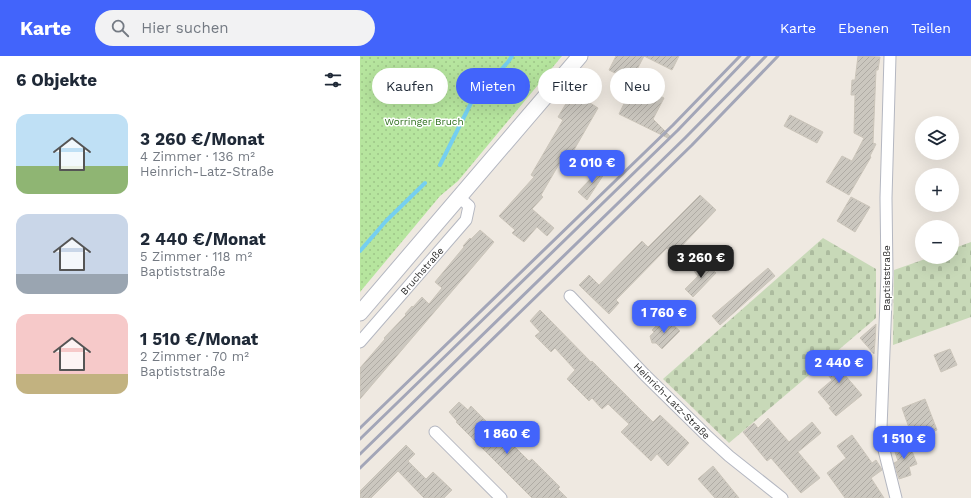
<!DOCTYPE html>
<html lang="de">
<head>
<meta charset="utf-8">
<style>
  body { margin:0; font-family:"Work Sans",sans-serif; background:#f2f2f3; color:#1f2937; height:100vh; display:flex; flex-direction:column; font-size:15px; white-space:nowrap }
  * { box-sizing:border-box; margin:0 }
  p { font-size:13px; color:#747a83 }
  .icon { flex:none; width:22px; height:22px; fill:none; stroke:currentColor; stroke-width:2; stroke-linecap:round; stroke-linejoin:round }
  .map { position:relative; flex:1; overflow:hidden }
  .drawer { display:flex; flex-direction:column; background:#fff; width:360px }
  .drawer>* { flex:none }
  .hud { position:absolute; left:12px; top:12px; width:380px; height:36px; display:flex; gap:8px }
  .fabs { position:absolute; left:555px; top:60px; display:grid; gap:8px }
  .fabs a { display:grid; place-items:center; width:44px; height:44px; border-radius:50%; background:#fff; box-shadow:0 4px 16px #0002; font-size:20px }
  .price { position:absolute; translate:-50% -34px; padding:0 9px; border-radius:8px; background:#4264fb; color:#fff; font-size:13px; line-height:26px; filter:drop-shadow(0 1px 2px #0008) }
  .price::after { content:''; position:absolute; left:50%; top:24px; width:12px; height:9px; margin-left:-6px; background:inherit; clip-path:polygon(0 0,100% 0,50% 100%) }
  .price.current { background:#222; color:#fff }
  ul { padding:0; list-style:none }
  li { display:flex; align-items:center; gap:12px; height:100px; padding:0 16px }
  li span { display:grid; place-items:center; flex:none; width:112px; height:80px; border-radius:12px; color:#555 }
  li>.icon { margin-inline-start:auto }
  span .icon { width:48px; height:48px; fill:#fffc; stroke-width:1 }
  li b { font-size:17px }
  h2 { display:flex; justify-content:space-between; align-items:center; height:48px; padding:0 16px; font-size:17px }
  .chip { padding:0 14px; border-radius:18px; background:#fff; box-shadow:0 4px 16px #0002; font-size:14px; line-height:36px }
  .chip.current { background:#4264fb; color:#fff }
  header { display:flex; align-items:center; gap:24px; box-sizing:border-box; height:56px; padding:0 20px; background:#4264fb; color:#fff }
  header strong { font-size:19px }
  nav { display:flex; gap:22px; margin-inline-start:auto; font-size:14px }
  .search { width:280px; height:36px; background:#f2f2f3; display:flex; align-items:center; gap:10px; box-sizing:border-box; padding:0 14px; border-radius:22px; color:#747a83; font-size:15px }
  main { display:flex; flex:1; min-height:0 }
  .map>svg:first-child { display:block }
  .cemetery { fill:url(#cemetery-stones) }
  .park { fill:url(#park-dots) }
  .lines { fill:none; stroke-linecap:round; stroke-linejoin:round }
  .stream { stroke:#75cff0; stroke-width:4 }
  .building { fill:url(#building-hatch); stroke:#cbc5ba }
  .street-casing { stroke:#b4b7c1; stroke-width:13 }
  .secondary-casing { stroke:#b4b7c1; stroke-width:17 }
  .street { stroke:#fff; stroke-width:11 }
  .secondary { stroke:#fff; stroke-width:15 }
  .rail { stroke:#a3a6b8; stroke-width:3 }
  .labels { text-anchor:middle; dominant-baseline:central; stroke-width:3; stroke-linejoin:round; paint-order:stroke }
  .park-label { font-size:10px; fill:#2c6e1b; stroke:#fff }
  .street-label { font-size:10px; fill:#2e2e2e; stroke:#fff }
</style>
</head>
<body>
<header>
<strong>Karte</strong>
<div class="search"><svg class="icon" aria-label="search" viewBox="0 0 24 24"><circle cx="10" cy="10" r="6"/><path d="M15 15l6 6"/></svg>Hier suchen</div>
<nav><a>Karte</a><a>Ebenen</a><a>Teilen</a></nav>
</header>
<main>
<section class="drawer">
<h2>6 Objekte<svg class="icon" aria-label="filters" viewBox="0 0 24 24"><path d="M4 7h16M4 17h16"/><circle cx="9" cy="7" r="2"/><circle cx="15" cy="17" r="2"/></svg></h2>
<ul>
<li><span style="background:linear-gradient(#bfe0f5 65%,#8fb573 0)"><svg class="icon" aria-label="home" viewBox="0 0 24 24"><path d="M3 11l9-7 9 7M6 9v11h12V9"/></svg></span><div><b>3 260 €/Monat</b><p>4 Zimmer · 136 m²</p><p>Heinrich-Latz-Straße</p></div></li>
<li><span style="background:linear-gradient(#c9d6e8 75%,#9aa5b1 0)"><svg class="icon" aria-label="home" viewBox="0 0 24 24"><path d="M3 11l9-7 9 7M6 9v11h12V9"/></svg></span><div><b>2 440 €/Monat</b><p>5 Zimmer · 118 m²</p><p>Baptiststraße</p></div></li>
<li><span style="background:linear-gradient(#f6c9c9 75%,#c2b280 0)"><svg class="icon" aria-label="home" viewBox="0 0 24 24"><path d="M3 11l9-7 9 7M6 9v11h12V9"/></svg></span><div><b>1 510 €/Monat</b><p>2 Zimmer · 70 m²</p><p>Baptiststraße</p></div></li>
</ul>
</section>
<div class="map">
<svg width="611" height="442" viewBox="0 0 611 442">
  <defs>
    <pattern id="cemetery-stones" width="16" height="16" patternUnits="userSpaceOnUse"><rect width="16" height="16" fill="#c8d9b8"/><path d="M2 7V4a2 2 0 0 1 4 0v3zM10 15v-3a2 2 0 0 1 4 0v3z" fill="#acbb9e"/></pattern>
    <pattern id="park-dots" width="8" height="8" patternUnits="userSpaceOnUse"><rect width="8" height="8" fill="#b6e59e"/><path d="M2 2h.1M6 6h.1" fill="none" stroke="#9dc588" stroke-width="1.8" stroke-linecap="round"/></pattern>
    <pattern id="building-hatch" width="6" height="6" patternUnits="userSpaceOnUse"><rect width="6" height="6" fill="#cbc7bf"/><path d="M-1 1l2-2M0 6l6-6M5 7l2-2" fill="none" stroke="#afaba4"/></pattern>
  </defs>
  <rect width="100%" height="100%" fill="#efe9e1"/>
  <g class="cemetery">
    <path d="M463 182 516 213V262L369 387 303 323Z"/>
    <path d="M611 186V261L533 289 534 214 571 201H592V193Z"/>
  </g>
  <path class="park" d="M0 0H202L98 125 80 140 0 236Z"/>
  <g class="lines">
    <g class="stream">
      <path d="M80 109 111 47 148 6 152 0"/>
      <path d="M0 195 26 165 65 127"/>
    </g>
  </g>
  <g class="building">
    <path d="M256 0H284L271 25 249 14Z"/>
    <path d="M284 0H319L312 14Z"/>
    <path d="M498 0 520 1 518 14H516L513 87 516 88 510 100 511 101 489 139 466 126 482 100 492 105 504 82 494 77 495 39H491L492 24H495Z"/>
    <path d="M274 27 304 42 293 63 311 81 310 83 259 58Z"/>
    <path d="M223 30 232 35 227 45 238 52 207 106 202 103 181 139 183 141 172 153 194 172 187 180 177 171 164 186 152 177 155 174 139 160 174 121 171 119 203 64 198 61 207 46 212 49Z"/>
    <path d="M430 59 463 76 457 87 424 70Z"/>
    <path d="M241 112 246 115 227 144 218 136Z"/>
    <path d="M340 139 356 154 314 198 307 192 256 244 259 247 249 258 219 229 229 219 239 229 282 185 288 191Z"/>
    <path d="M491 141 510 151 495 176 477 165Z"/>
    <path d="M120 174 134 186 0 343V312L25 283 24 282 46 259 45 258 52 250 53 251 62 241 69 248 82 232 75 226 104 191 103 190 110 182 111 183Z"/>
    <path d="M344 205 356 217 333 241 325 233 338 220 334 215Z"/>
    <path d="M408 212 415 220 360 269 352 260Z"/>
    <path d="M180 254 231 306 232 305 293 366 300 359 329 387 308 410 297 398 291 405 261 376 269 368 248 348 242 353 232 342 229 345 207 323 215 314 195 292 191 296 175 280 180 276 170 265Z"/>
    <path d="M306 263 320 275 302 293 296 287H292L290 280 294 276 292 274 300 266 302 268Z"/>
    <path d="M516 268 515 285 514 298 500 282Z"/>
    <path d="M590 293 597 309 581 316 574 299Z"/>
    <path d="M481 294 494 309 484 318 502 339 476 360 469 352 471 351 458 336 472 324 461 310Z"/>
    <path d="M565 343 577 374 553 383 542 352Z"/>
    <path d="M99 346 108 354 111 350 130 369 132 368 169 405 172 403 200 431 198 433 207 442H172L96 366 97 365 89 356Z"/>
    <path d="M408 362 429 386 452 366 461 377 438 396 460 422 441 437 411 402 407 405 383 376 394 367 398 372Z"/>
    <path d="M492 379 512 407 516 404 521 412 522 414 511 422 524 442H485L467 417 486 402 477 390Z"/>
    <path d="M548 385 557 408 549 411 551 419 539 423 534 407 538 405 533 390Z"/>
    <path d="M46 389 55 398 48 405 66 423 73 416 92 434 84 442H64L38 415 11 442H0V435Z"/>
    <path d="M353 410 379 442H355L338 423Z"/>
  </g>
  <g class="lines">
    <g class="street-casing">
      <g id="street">
        <path d="M530 0 526 142 527 218 521 372 524 394 536 442"/>
        <path d="M210 240 285 319 346 379 369 400 422 442"/>
        <path d="M0 286 106 164 109 150 99 141"/>
        <path d="M75 376 141 442"/>
      </g>
    </g>
    <g class="secondary-casing">
      <path id="secondary" d="M0 257 220 0"/>
    </g>
    <use href="#street" class="street"/>
    <use href="#secondary" class="secondary"/>
    <g class="rail">
      <path d="M0 372 313 69 380 0"/>
      <path d="M0 383 318 74 389 0"/>
      <path d="M0 398 325 82 406 0"/>
      <path d="M0 412 332 89 418 0"/>
    </g>
  </g>
  <g class="labels">
    <g class="park-label">
      <text x="64" y="65">Worringer Bruch</text>
    </g>
    <g class="street-label">
      <text transform="translate(62 215) rotate(-49)">Bruchstraße</text>
      <text transform="translate(526 222) rotate(-90)">Baptiststraße</text>
      <text transform="translate(312 345) rotate(45)">Heinrich-Latz-Straße</text>
    </g>
  </g>
</svg>
<div class="fabs">
<a><svg class="icon" aria-label="layers" viewBox="0 0 24 24"><path d="M12 4l9 5-9 5-9-5zM3 14l9 5 9-5"/></svg></a>
<a>+</a>
<a>−</a>
</div>
<b class="price" style="left:232px;top:128px">2 010 €</b>
<b class="price current" style="left:341px;top:223px">3 260 €</b>
<b class="price" style="left:304px;top:278px">1 760 €</b>
<b class="price" style="left:479px;top:328px">2 440 €</b>
<b class="price" style="left:147px;top:399px">1 860 €</b>
<b class="price" style="left:544px;top:404px">1 510 €</b>
<div class="hud">
<a class="chip">Kaufen</a>
<a class="chip current">Mieten</a>
<a class="chip">Filter</a>
<a class="chip">Neu</a>
</div>
</div>
</main>
</body>
</html>
